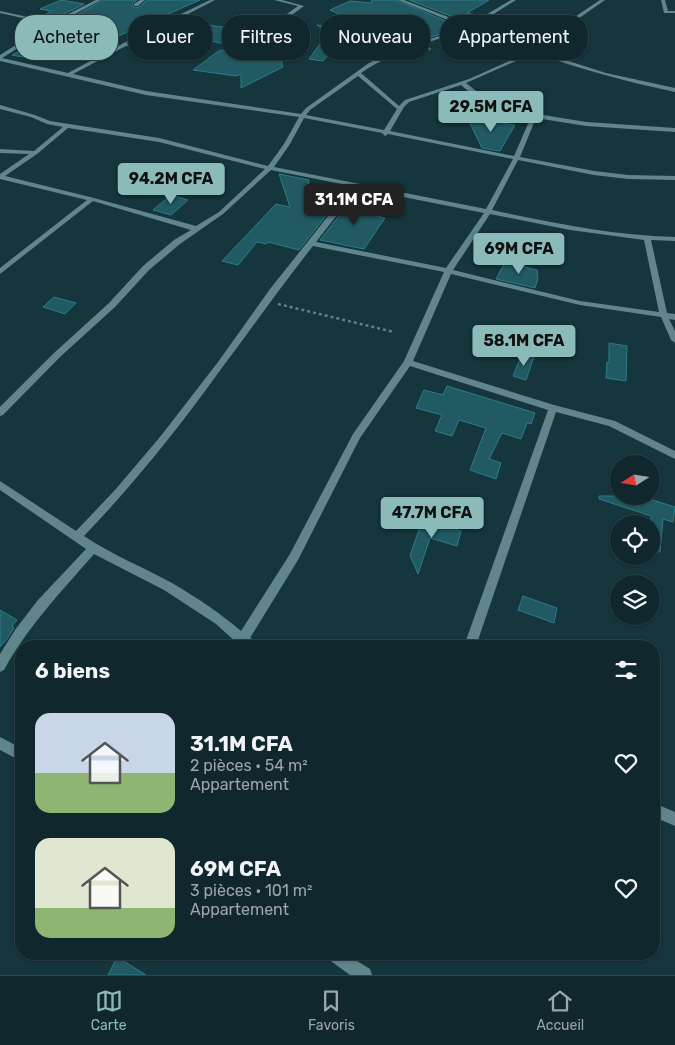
<!DOCTYPE html>
<html lang="fr">
<head>
<meta charset="utf-8">
<style>
  body { margin:0; font-family:Rubik,sans-serif; background:#193035; color:#f1f3f6; height:100vh; display:flex; flex-direction:column; font-size:19px; white-space:nowrap }
  * { box-sizing:border-box; margin:0 }
  p { font-size:16px; color:#9ca6aa }
  .icon { flex:none; width:28px; height:28px; fill:none; stroke:currentColor; stroke-width:2; stroke-linecap:round; stroke-linejoin:round }
  .map { position:relative; flex:1; overflow:hidden }
  .details { position:absolute; left:15px; top:640px; width:645px; height:320px; display:flex; flex-direction:column; background:#10282d; border-radius:20px; box-shadow:0 1px 4px #0004,0 0 0 1px #304449 }
  .details>* { flex:none }
  .guide { position:absolute; left:15px; top:15px; width:645px; height:45px; display:flex; gap:10px }
  .needle { width:32px; rotate:258deg }
  .controls { position:absolute; left:610px; top:455px; display:grid; gap:10px }
  .controls a { display:grid; place-items:center; width:50px; height:50px; border-radius:50%; background:#10282d; box-shadow:0 1px 4px #0004,0 0 0 1px #304449; font-size:25px }
  .price { position:absolute; translate:-50% -42px; padding:0 11px; border-radius:5px; background:#8bbbb9; color:#111; font-size:16px; line-height:32px; filter:drop-shadow(0 1px 2px #0008) }
  .price::after { content:''; position:absolute; left:50%; top:30px; width:15px; height:11px; margin-left:-8px; background:inherit; clip-path:polygon(0 0,100% 0,50% 100%) }
  .price.on { background:#222; color:#fff }
  ul { padding:0; list-style:none }
  li { display:flex; align-items:center; gap:15px; height:125px; padding:0 20px }
  li span { display:grid; place-items:center; flex:none; width:140px; height:100px; border-radius:15px; color:#555 }
  li>.icon { margin-inline-start:auto }
  span .icon { width:60px; height:60px; fill:#fffc; stroke-width:1 }
  li b { font-size:21px }
  h2 { display:flex; justify-content:space-between; align-items:center; height:60px; padding:0 20px; font-size:21px }
  .tag { padding:0 18px; border-radius:20px; background:#10282d; box-shadow:0 1px 4px #0004,0 0 0 1px #304449; font-size:18px; line-height:45px }
  .tag.on { background:#8bbbb9; color:#111 }
  .tab-bar { display:flex; justify-content:space-around; align-items:center; height:70px; border-top:1px solid #304449; background:#10282d; font-size:14px; color:#9ca6aa }
  .tab-bar a { display:grid; justify-items:center; gap:2px }
  .tab-bar .on { color:#8bbbb9 }
  .map>svg:first-child { display:block }
  .building { fill:#225a64; stroke:#2b7c8a }
  .lines { fill:none; stroke-linecap:round; stroke-linejoin:round }
  .path-far1 { stroke:#658085; stroke-width:1; stroke-dasharray:2 2; stroke-linecap:butt }
  .path { stroke:#658085; stroke-width:2.5; stroke-dasharray:3 3; stroke-linecap:butt }
  .minor { fill:#60858d; fill-rule:evenodd }
</style>
</head>
<body>
<div class="map">
<svg width="675" height="975" viewBox="0 0 675 975">
  <rect width="100%" height="100%" fill="#15363c"/>
  <g class="building">
    <path d="M61 0 84 4 52 20 40 18 51 11 40 9Z"/>
    <path d="M103 0H137L132 4 134 8 139 7 147 0H200L114 38 108 36 95 46 68 58 46 53 33 59 12 55 57 31 51 30Z"/>
    <path d="M372 0H396L460 27 383 54 362 43 358 44 351 41 346 42 342 40 323 61 309 59 328 33 317 25 383 34 330 10 350 1 371 3Z"/>
    <path d="M409 0H489L467 13 480 16 469 23Z"/>
    <path d="M242 16 270 20 229 45 176 33 196 23 222 27Z"/>
    <path d="M489 19 513 25 493 32 477 27Z"/>
    <path d="M424 46 431 49 394 60 391 58Z"/>
    <path d="M220 50 280 56 283 67 241 88V74L236 76 193 70Z"/>
    <path d="M467 117 515 125 500 151 482 148Z"/>
    <path d="M193 168 210 172 198 182 181 177Z"/>
    <path d="M279 174 309 180 308 191 341 197 299 250 268 242 266 244 257 242 238 265 222 261 276 204 290 207Z"/>
    <path d="M171 195 188 200 171 215 153 210Z"/>
    <path d="M352 199 369 202 363 213 385 218 364 249 320 240Z"/>
    <path d="M505 262 537 270 538 278 535 288 496 279Z"/>
    <path d="M54 297 76 303 65 314 43 307Z"/>
    <path d="M609 343 627 346 626 381 606 378 607 362 609 363Z"/>
    <path d="M522 354 534 357 526 380 513 376Z"/>
    <path d="M447 386 535 413 531 424 527 423 521 439 502 433 489 459 501 463 496 479 470 470 486 428 459 420 452 436 435 431 442 415 416 408 424 390 443 395Z"/>
    <path d="M599 496H640L675 507 673 522 663 519 660 552H651V516L599 499Z"/>
    <path d="M424 516 436 519 435 523 461 531 457 546 430 538 418 574 410 555Z"/>
    <path d="M523 596 557 608 554 623 518 610Z"/>
    <path d="M0 610 17 620 12 626 14 628 7 639 0 647Z"/>
    <path d="M117 957 146 975H108Z"/>
  </g>
  <g class="lines">
    <path class="path-far1" d="M60 30 112 41"/>
    <path class="path" d="M278 304 394 332"/>
    <g class="minor">
      <path d="M96 0H101L55 25 2 58 68 73 150 29 210 0H215L130 44 191 56 193 58 126 46 73 74 146 91 301 114 306 108 369 63 390 53 465 27 398 0H404L469 25 511 0H516L473 27 533 49 551 33 600 0H605L555 35 537 51 606 73 675 88V92C627 82 581 69 534 53L466 83 489 101 513 110 586 122 675 128V132L586 126 536 118 520 157 594 171 628 175 675 176V180L628 179 594 175 518 160 492 210C553 223 612 235 675 237V241L651 240 667 313 675 314V320L669 319 675 331V343L671 340 661 317 580 305 451 274 413 361 554 405 615 421 675 451V459L609 426 556 412 476 646H464L548 410 410 366 360 438 298 560 250 638 261 642 263 646H244L238 644 216 624 164 590 94 554C62 591 28 626 4 670L0 672V654L15 630 38 600 86 549 0 490V481L76 531 115 490 160 437 218 362 270 289 352 186 271 170 223 214 180 244 149 270 115 307 60 357 3 415 0 416V407L54 353 109 303 143 266 174 240 191 230 93 201 0 274V268L87 200 0 179V174L29 154 0 153V149L34 151 63 127 47 124 31 117 0 109V105L35 115 50 121 159 138 268 166 284 144 299 117 146 95 0 61V55L49 24 0 13V11L52 22ZM470 29 530 52 469 79 405 100 399 106 361 73C393 51 433 41 470 29ZM358 76 397 109 384 130 306 115 310 110ZM461 85C482 104 503 112 531 117L514 156 390 131 404 107 409 102ZM304 118 382 133 385 136 388 134 513 159 486 209 274 167 290 144ZM68 128 159 142 265 169 219 212 196 226 94 198 5 176 37 154ZM358 188 484 213 446 268 316 242ZM490 214 570 230 644 240 659 312 580 301 453 270ZM313 246 444 272 404 361 353 434 290 554 241 631C220 613 196 597 172 583 143 567 112 555 84 536 135 483 181 425 224 365 254 325 282 285 313 246Z"/>
      <path d="M140 0H145L138 6H134V4Z"/>
      <path d="M274 0H282L304 6 266 34H262V32L298 6Z"/>
      <path d="M661 0H665L668 11H675V13H664Z"/>
      <path d="M0 737 21 748V761L0 750Z"/>
      <path d="M654 803 675 812V826L654 817Z"/>
      <path d="M325 954H346L370 969 372 975H350L328 959Z"/>
    </g>
  </g>
</svg>
<div class="controls">
<a><svg class="needle" viewBox="-14 -14 28 28"><path d="M0-13l5 13h-10z" fill="#e53935"/><path d="M0 13l5-13h-10z" fill="#9ca6aa"/></svg></a>
<a><svg class="icon" aria-label="locate" viewBox="0 0 24 24"><circle cx="12" cy="12" r="6"/><path d="M12 2v4M12 18v4M2 12h4M18 12h4"/></svg></a>
<a><svg class="icon" aria-label="layers" viewBox="0 0 24 24"><path d="M12 4l9 5-9 5-9-5zM3 14l9 5 9-5"/></svg></a>
</div>
<b class="price" style="left:491px;top:133px">29.5M CFA</b>
<b class="price" style="left:171px;top:205px">94.2M CFA</b>
<b class="price on" style="left:354px;top:226px">31.1M CFA</b>
<b class="price" style="left:519px;top:275px">69M CFA</b>
<b class="price" style="left:524px;top:367px">58.1M CFA</b>
<b class="price" style="left:432px;top:539px">47.7M CFA</b>
<div class="guide">
<a class="tag on">Acheter</a>
<a class="tag">Louer</a>
<a class="tag">Filtres</a>
<a class="tag">Nouveau</a>
<a class="tag">Appartement</a>
</div>
<section class="details">
<h2>6 biens<svg class="icon" aria-label="filters" viewBox="0 0 24 24"><path d="M4 7h16M4 17h16"/><circle cx="9" cy="7" r="2"/><circle cx="15" cy="17" r="2"/></svg></h2>
<ul>
<li><span style="background:linear-gradient(#c9d6e8 60%,#8fb573 0)"><svg class="icon" aria-label="home" viewBox="0 0 24 24"><path d="M3 11l9-7 9 7M6 9v11h12V9"/></svg></span><div><b>31.1M CFA</b><p>2 pièces · 54 m²</p><p>Appartement</p></div><svg class="icon" aria-label="heart" viewBox="0 0 24 24"><path d="M12 20l-8-8c-3-5 5-10 8-4 3-6 11-1 8 4z"/></svg></li>
<li><span style="background:linear-gradient(#dfe7d0 70%,#8fb573 0)"><svg class="icon" aria-label="home" viewBox="0 0 24 24"><path d="M3 11l9-7 9 7M6 9v11h12V9"/></svg></span><div><b>69M CFA</b><p>3 pièces · 101 m²</p><p>Appartement</p></div><svg class="icon" aria-label="heart" viewBox="0 0 24 24"><path d="M12 20l-8-8c-3-5 5-10 8-4 3-6 11-1 8 4z"/></svg></li>
</ul>
</section>
</div>
<nav class="tab-bar">
<a class="on"><svg class="icon" aria-label="map" viewBox="0 0 24 24"><path d="M3 6l6-2 6 2 6-2v14l-6 2-6-2-6 2zM9 4v14M15 6v14"/></svg>Carte</a>
<a><svg class="icon" aria-label="saved" viewBox="0 0 24 24"><path d="M7 4h10v16l-5-4-5 4z"/></svg>Favoris</a>
<a><svg class="icon" aria-label="home" viewBox="0 0 24 24"><path d="M3 11l9-7 9 7M6 9v11h12V9"/></svg>Accueil</a>
</nav>
</body>
</html>
